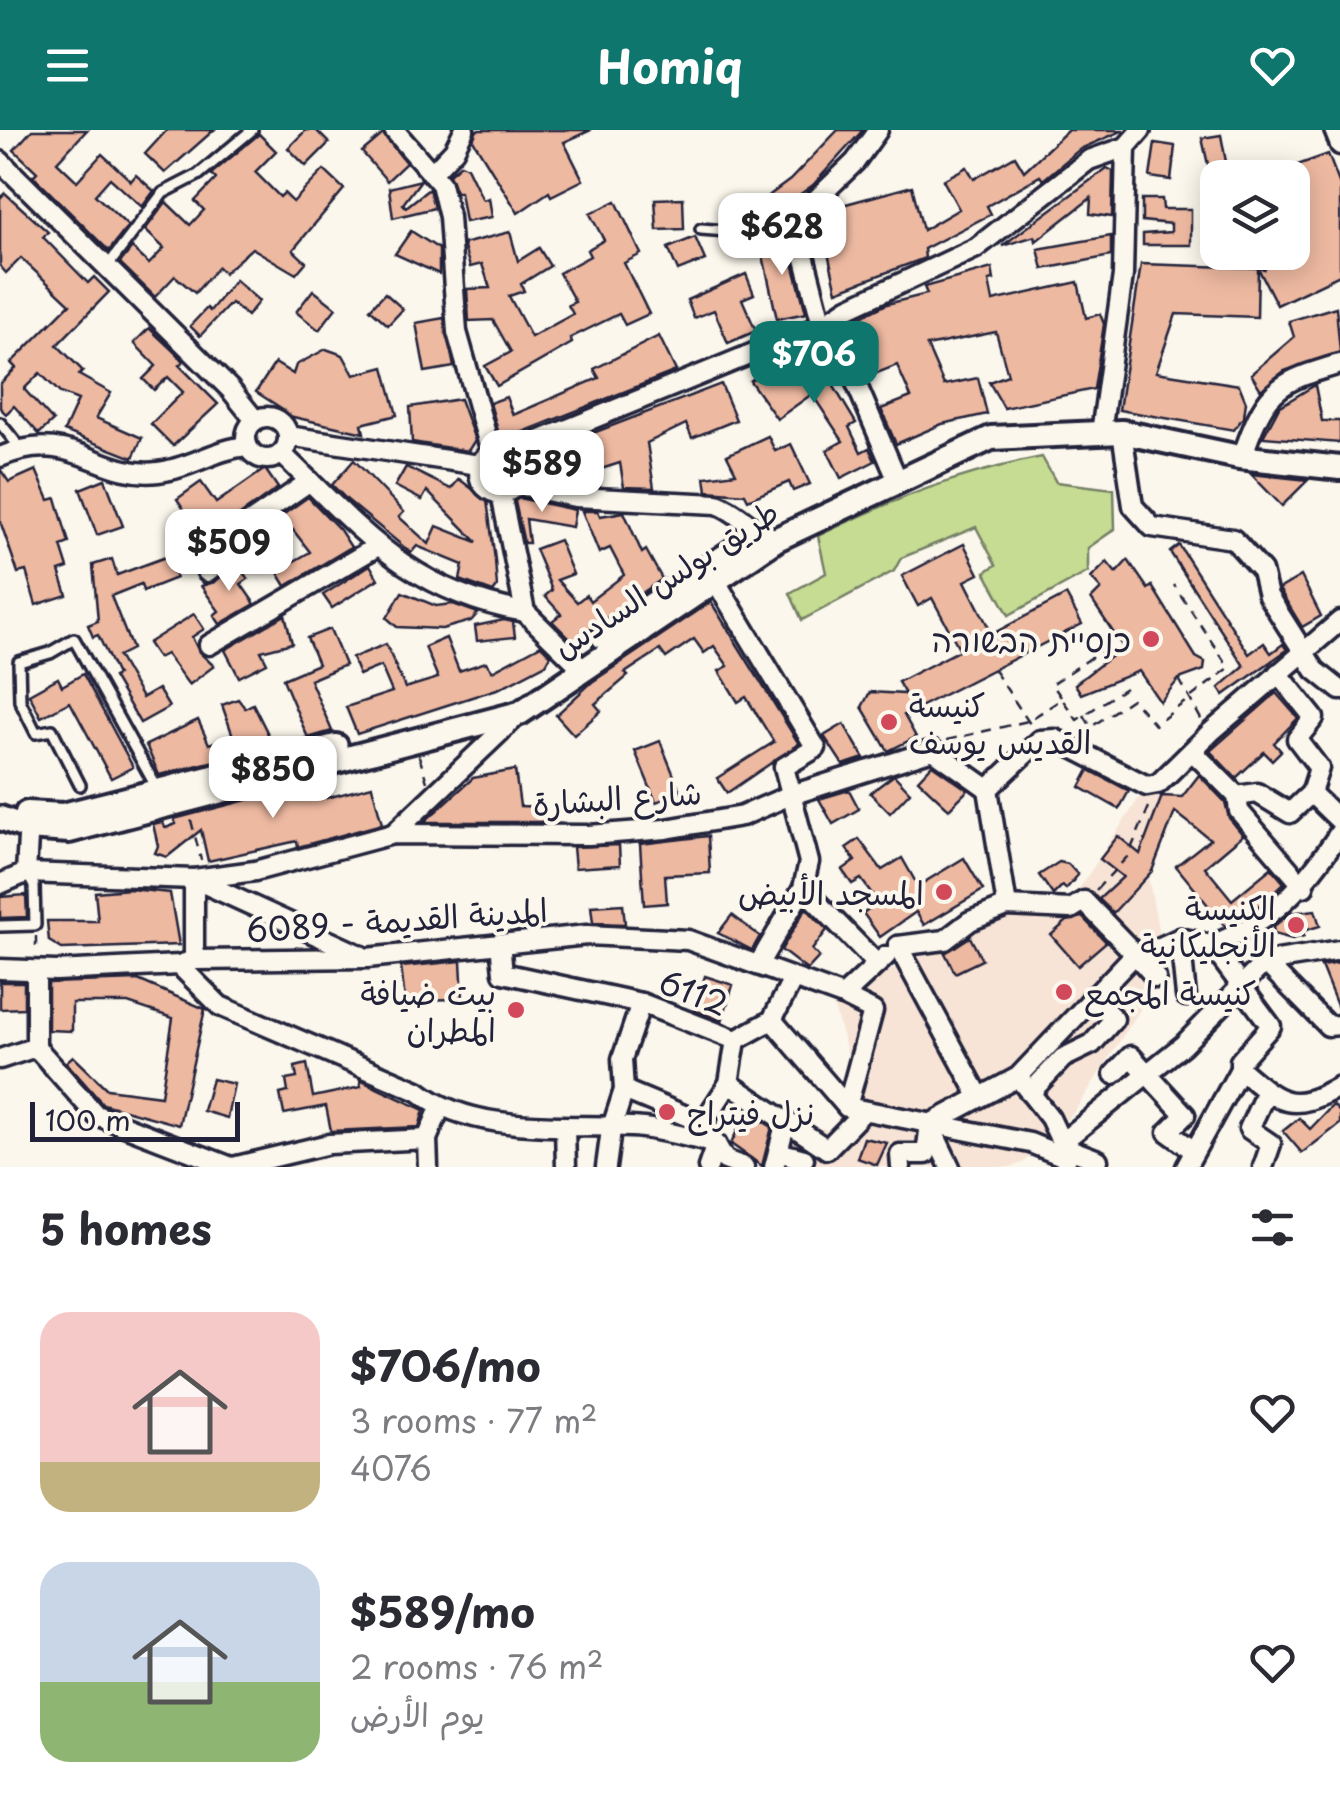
<!DOCTYPE html>
<html lang="en">
<head>
<meta charset="utf-8">
<style>
  body { margin:0; font-family:"Playpen Sans","Playpen Sans Arabic","Playpen Sans Hebrew",sans-serif; background:#f7f7f7; color:#2b2b33; height:100vh; display:flex; flex-direction:column; font-size:38px; white-space:nowrap }
  * { box-sizing:border-box; margin:0 }
  p { font-size:32px; color:#7c7c81 }
  .icon { flex:none; width:55px; height:55px; fill:none; stroke:currentColor; stroke-width:2; stroke-linecap:round; stroke-linejoin:round }
  .map { position:relative; height:1037px; overflow:hidden }
  .sheet { display:flex; flex-direction:column; background:#fff; flex:1 }
  .sheet>* { flex:none }
  .controls { position:absolute; left:1200px; top:30px; display:grid; gap:20px }
  .controls a { display:grid; place-items:center; width:110px; height:110px; border-radius:20px; background:#fff; box-shadow:0 5px 25px #0003; font-size:50px }
  .scale { position:absolute; left:30px; bottom:25px; width:210px; box-sizing:border-box; padding-left:10px; border:5px solid #22223b; border-top:0; font-size:28px; line-height:35px; white-space:nowrap; color:#22223b; -webkit-text-stroke:8px #fbf7ec; paint-order:stroke }
  .price { position:absolute; translate:-50% -85px; padding:0 22px; border-radius:20px; background:#fff; color:#222; font-size:32px; line-height:65px; filter:drop-shadow(0 2px 5px #0008) }
  .price::after { content:''; position:absolute; left:50%; top:60px; width:30px; height:22px; margin-left:-15px; background:inherit; clip-path:polygon(0 0,100% 0,50% 100%) }
  .price.current { background:#0f766e; color:#fff }
  ul { padding:0; list-style:none }
  li { display:flex; align-items:center; gap:30px; height:250px; padding:0 40px }
  li span { display:grid; place-items:center; flex:none; width:280px; height:200px; border-radius:30px; color:#555 }
  li>.icon { margin-inline-start:auto }
  span .icon { width:120px; height:120px; fill:#fffc; stroke-width:1 }
  li b { font-size:42px }
  h2 { display:flex; justify-content:space-between; align-items:center; height:120px; padding:0 40px; font-size:42px }
  header { display:flex; justify-content:space-between; align-items:center; height:130px; padding:0 40px; background:#0f766e; color:#fff; font-size:45px; font-weight:700 }
  .map>svg:first-child { display:block }
  .built { fill:#f7e4d6 }
  .green { fill:#c5dc92; stroke:#747f66; stroke-width:2.5 }
  .building { fill:#eeb9a1; stroke:#22223b; stroke-width:2.5 }
  .lines { fill:none; stroke-linecap:round; stroke-linejoin:round }
  .lane-casing { stroke:#22223b; stroke-width:16 }
  .street-casing { stroke:#22223b; stroke-width:25 }
  .secondary-casing { stroke:#22223b; stroke-width:30 }
  .path { stroke:#22223b; stroke-width:2.5; stroke-dasharray:10 8; stroke-linecap:butt }
  .lane { stroke:#fbf7ec; stroke-width:9 }
  .street { stroke:#fbf7ec; stroke-width:18 }
  .secondary { stroke:#fbf7ec; stroke-width:22 }
  .poi-dot { fill:#d1495b; stroke:#fbf7ec; stroke-width:4 }
  .labels { text-anchor:middle; dominant-baseline:central; stroke-width:8; stroke-linejoin:round; paint-order:stroke }
  .street-label { font-size:32px; fill:#22223b; stroke:#fbf7ec }
  .poi-label { font-size:32px; fill:#22223b; stroke:#fbf7ec; text-anchor:end }
</style>
</head>
<body>
<header><svg class="icon" aria-label="menu" viewBox="0 0 24 24"><path d="M4 6h16M4 12h16M4 18h16"/></svg>Homiq<svg class="icon" aria-label="heart" viewBox="0 0 24 24"><path d="M12 20l-8-8c-3-5 5-10 8-4 3-6 11-1 8 4z"/></svg></header>
<div class="map">
<svg width="1340" height="1037" viewBox="0 0 1340 1037">
  <rect width="100%" height="100%" fill="#fbf7ec"/>
  <filter id="ink" filterUnits="userSpaceOnUse"><feTurbulence type="fractalNoise" baseFrequency=".01" numOctaves="2"/><feDisplacementMap in="SourceGraphic" scale="20" xChannelSelector="R" yChannelSelector="G"/><feConvolveMatrix kernelMatrix="1 2 1 2 8 2 1 2 1" color-interpolation-filters="sRGB"/></filter>
  <g filter="url(#ink)">
    <path class="built" d="M1158 654 1170 669 1147 741 1166 839 1075 981 1023 1033 1011 1037H778L792 991 835 1002 849 929 829 861 894 839 1010 785 1047 791 1061 786 1147 656Z"/>
    <path class="green" d="M1042 327 1056 352 1114 359 1115 399 1088 418V442L1009 485 985 442 996 435 976 397 901 428 894 441 802 490 790 463 826 443 818 406C896 368 956 344 1042 327Z"/>
    <g class="building">
      <path d="M32 0H87L57 32 77 51 102 24 131 51 136 45 154 61 142 77 110 48 95 65 128 96 109 121 33 46 37 42 14 20Z"/>
      <path d="M167 0H214L165 43 145 24Z"/>
      <path d="M306 0H316L329 13 306 36 288 18Z"/>
      <path d="M477 0H591L564 12 583 50 551 66 549 62 518 83 473 10Z"/>
      <path d="M838 0H863L813 55 773 84 763 70 790 50Z"/>
      <path d="M1068 0H1124L1080 19 1043 50 1040 46 987 76 991 84 924 119 925 128 837 161 824 106 816 108 812 91 824 80 912 56 923 100 959 79 943 50 967 37 974 49 1015 26 1024 41Z"/>
      <path d="M259 4 276 21 255 42 280 67 284 63 293 72 324 40 344 59 293 120 306 132 296 144 252 118 224 143 218 137 195 163 175 146 155 167 120 133 132 118 149 134 164 118 145 100 166 72 190 95 204 80 195 71 216 49 211 44Z"/>
      <path d="M383 4 406 33 387 51 362 22Z"/>
      <path d="M1221 5 1229 48H1211L1202 8Z"/>
      <path d="M1155 13 1175 16 1171 50 1150 47Z"/>
      <path d="M1328 24 1340 55V145L1277 175 1258 138 1265 139 1271 122H1292V99L1299 96 1292 79V48L1267 46Z"/>
      <path d="M461 34 467 37 483 70 489 68 492 87 465 92 460 62H456L449 44Z"/>
      <path d="M1107 38 1113 41 1112 87 1090 84 1091 68 1036 111 1035 106 1002 116Z"/>
      <path d="M421 50 403 74 406 77 429 59 434 78 393 88 389 58Z"/>
      <path d="M5 63 48 102 43 107 88 153 94 147 109 162 57 215 83 241 79 245 111 263 96 288 142 308 133 328 64 301 78 270 60 263 40 243 24 259 53 291 39 304 14 276 6 284 0 278V254L16 238 11 233 70 174 21 128 6 143 0 136V68Z"/>
      <path d="M683 68 684 99 657 100 655 69Z"/>
      <path d="M1142 69H1162L1163 79H1191V115H1143V104L1171 102V94L1142 91Z"/>
      <path d="M616 71 641 124 624 133 649 184 625 195 619 184 570 208 572 213 497 256 485 236 511 222 493 190 469 191 467 159 490 158 482 134 470 137 463 114 510 102 518 131 539 118 550 136 521 154 524 161 509 166 531 207 573 184 568 175 575 172 559 143 590 126 587 120 604 110 590 84Z"/>
      <path d="M411 101 439 119V144L395 124Z"/>
      <path d="M786 106 806 183 777 189 760 112Z"/>
      <path d="M1111 106V126L1043 139 1038 119Z"/>
      <path d="M695 107 705 130 678 141 668 118Z"/>
      <path d="M1141 134 1258 138 1257 187 1176 184 1156 242 1239 255 1246 272 1244 286 1234 300 1119 280Z"/>
      <path d="M992 138 994 150 989 151 993 171 1078 152 1086 188 1100 184 1104 194 1094 259 1004 278 989 252 1008 245 996 202 927 216 944 255 978 248 987 284 942 294 896 314 881 279 911 267 897 235 867 247 841 197 887 174 927 164 924 157Z"/>
      <path d="M746 144 754 164 742 169 756 201 728 213 714 180 694 188 687 170Z"/>
      <path d="M235 150 259 171 247 186 231 173 200 206 190 196 207 178 210 181Z"/>
      <path d="M313 160 336 178 319 200 296 182Z"/>
      <path d="M385 163 403 179 388 195 370 179Z"/>
      <path d="M1336 177 1340 222 1284 241 1261 260 1251 244 1294 207 1289 191Z"/>
      <path d="M444 188 454 237 425 242 416 193Z"/>
      <path d="M149 198 184 231 179 235 218 274 173 316 151 294 183 262 168 247 154 260 143 249 156 236 134 213Z"/>
      <path d="M659 206 676 241 501 311 490 273 506 267 513 285 599 248 594 239Z"/>
      <path d="M326 219 343 225 354 245 384 237 397 285 362 294 364 303 280 284 284 280 256 262 275 233 293 244 296 235Z"/>
      <path d="M812 220 856 293 849 297 861 322 869 318 875 331 841 348 827 320 843 311 812 264 777 289 750 251 770 236 777 245Z"/>
      <path d="M721 254 736 290 692 308 686 294 647 313 654 358 624 357 620 333 592 342 580 308Z"/>
      <path d="M1315 255 1322 291H1340V313L1263 307 1279 277Z"/>
      <path d="M460 269 475 310 468 321 412 312 410 277Z"/>
      <path d="M768 306 775 321 791 314 810 354 793 361 789 352 748 370 745 364 707 361 705 347 736 343 727 325Z"/>
      <path d="M354 330 404 382 399 387 429 414 437 396 477 412 427 361 422 370 395 356 406 337 451 359 459 349 487 370 495 430 497 457 493 462 460 450 463 435 417 416 411 423 346 369 332 355Z"/>
      <path d="M0 339 9 352 36 340 49 370 56 368 69 413 61 416 68 438 59 441 67 465 36 475 26 441 18 443 0 391Z"/>
      <path d="M265 339 278 358 205 410 177 369 201 352 216 373Z"/>
      <path d="M1251 344 1308 350 1282 376Z"/>
      <path d="M105 349 123 396 97 405 80 359Z"/>
      <path d="M308 367 340 400 351 417 286 456 277 441 310 422 293 400 250 428 240 415Z"/>
      <path d="M514 367 575 380 572 397 526 389 529 413H524Z"/>
      <path d="M582 381H598L600 386 624 382 642 423 646 420 662 449 573 512 552 491 561 484 545 466 552 460 535 419 559 410 573 444 557 450 577 472 586 465 590 471 624 445 610 418 599 423Z"/>
      <path d="M964 414 979 444 965 451 992 504 1066 465 1082 494 904 585 916 607 888 621 862 577 870 562 905 564 898 552 960 520 932 468 918 476 902 446Z"/>
      <path d="M1179 415 1249 524 1264 513 1271 523 1283 514 1287 520 1224 565 1219 558 1244 536 1170 422Z"/>
      <path d="M168 426 176 448 143 461 141 454 111 466 132 519 118 526 142 568 158 559 169 577 140 593 113 547 117 545 98 505 93 507 88 495 98 491 93 435 112 429 117 445Z"/>
      <path d="M1128 430 1148 459 1152 456 1196 527 1205 532 1204 540 1179 549 1160 572 1139 541 1081 564 1075 554 1123 517 1091 469 1101 459 1091 448 1107 432 1116 443Z"/>
      <path d="M236 433 248 449 241 454 255 474 220 494 214 485 219 481 201 456 215 452Z"/>
      <path d="M370 435 378 449 332 478 323 465Z"/>
      <path d="M1301 446 1321 486 1302 497 1279 459Z"/>
      <path d="M402 462 436 476 453 474 478 483 471 491 442 499 397 497 387 488Z"/>
      <path d="M711 472 799 614 727 663 717 648 774 612 746 567 738 572 719 541 728 536 714 516 704 523 694 509 666 528 660 520 625 543 628 546 595 574 601 581 574 605 556 585 592 552Z"/>
      <path d="M194 484 204 499 192 507 199 522 214 536 189 555 166 524 158 528 148 513Z"/>
      <path d="M285 485 292 513 261 521 267 533 239 547 225 520Z"/>
      <path d="M504 490 513 492 515 507 477 511 475 496Z"/>
      <path d="M330 499 345 535 310 550 332 601 308 608 283 549 318 534 307 508Z"/>
      <path d="M446 508 459 541 486 532 492 541 541 515 551 525 546 534 500 558 357 604 346 577 392 562 381 536 359 545 352 528 386 514 405 558 438 548 425 517Z"/>
      <path d="M83 544 133 637 111 648 70 572 41 587 29 564 58 548 62 556Z"/>
      <path d="M1276 563 1298 588 1274 613 1281 621 1272 630 1264 622 1236 648 1210 621Z"/>
      <path d="M238 569 245 578 253 574 274 616 159 645 146 615 198 590 209 614 233 606 222 575Z"/>
      <path d="M844 594 864 628 843 635 824 606Z"/>
      <path d="M660 611 681 663 656 672 635 621Z"/>
      <path d="M932 635 968 660 949 679 918 650Z"/>
      <path d="M515 640 520 676 543 677 544 692H424L473 648Z"/>
      <path d="M1089 640 1129 661 1119 679 1080 657Z"/>
      <path d="M894 645 910 662 890 683 870 663Z"/>
      <path d="M1199 645 1225 672 1229 688 1243 705 1205 737 1232 770 1271 738 1284 753 1262 774 1225 796 1176 736 1210 709 1175 682 1152 741 1113 783 1099 769 1123 747 1100 729 1118 706 1140 724 1162 666 1182 667Z"/>
      <path d="M323 650 327 668 372 656 382 694 298 717 297 711 208 731 201 700 167 727 155 723 158 716 153 694 162 692 166 698 176 694 174 689Z"/>
      <path d="M849 660 859 679 833 694 819 669Z"/>
      <path d="M708 706 710 743 665 745 667 773 644 775 640 714Z"/>
      <path d="M859 709 882 740 902 728 918 756 964 728 983 760 924 795 916 782 880 807 863 783 878 772 861 749 852 754 842 740 855 731 846 718Z"/>
      <path d="M619 715 620 735 575 738 573 717Z"/>
      <path d="M1059 732 1068 734 1078 745 1066 759 1062 756 1053 765 1039 745Z"/>
      <path d="M130 759 170 763 179 815 62 819 49 811 47 791H98L95 762Z"/>
      <path d="M26 765 27 787 0 788V767Z"/>
      <path d="M623 774 625 794 593 793 591 776Z"/>
      <path d="M806 778 827 800 812 820 819 827 807 840 781 820Z"/>
      <path d="M1315 780 1320 796 1303 801 1304 806 1292 809 1274 804 1273 797 1290 783Z"/>
      <path d="M732 785 760 806 752 820 718 803Z"/>
      <path d="M1082 787 1106 812 1078 836 1051 805 1067 791Z"/>
      <path d="M970 807 982 830 955 843 945 823Z"/>
      <path d="M461 831 463 869 405 870 401 837Z"/>
      <path d="M1340 833V883L1321 836Z"/>
      <path d="M705 846 733 855 722 891 694 880Z"/>
      <path d="M138 850 205 879 179 995 103 974 66 932 73 926 107 959 161 966 173 888 128 873H72V901L48 900V853Z"/>
      <path d="M0 852H24V878L0 879Z"/>
      <path d="M307 934 313 967 361 957 360 950 424 980 419 997 331 1001 326 976 284 984 280 964 288 962 286 950 297 948 295 937Z"/>
      <path d="M212 949 234 954 227 988 203 981Z"/>
      <path d="M1333 975 1340 982V994L1302 1023 1283 1001 1299 988 1310 999Z"/>
      <path d="M746 981 772 997 762 1036 731 1014Z"/>
      <path d="M864 1008 887 1013 877 1035 857 1028Z"/>
    </g>
    <g class="lines">
      <g class="lane-casing">
        <g id="lane">
          <path d="M701 99 739 102 795 90"/>
          <path d="M107 137 163 63 198 45 252 0"/>
          <path d="M0 293 22 320"/>
          <path d="M80 655 52 600 36 603 20 571 19 532 50 523 74 509 158 660"/>
          <path d="M0 796 35 795 34 756 28 745"/>
        </g>
      </g>
      <g class="street-casing">
        <g id="street">
          <path d="M394 0 441 54 449 87 457 202 491 322"/>
          <path d="M878 0 855 32 795 90 822 195 844 225 897 349"/>
          <path d="M1334 0 1340 15"/>
          <path d="M0 31 230 259 255 290"/>
          <path d="M434 41 454 20 464 0"/>
          <circle cx="267" cy="308" r="21"/>
          <path d="M1122 302 1133 376 1152 397 1233 409 1262 441 1268 466 1315 540 1340 560"/>
          <path d="M1101 303 1123 145 1126 17"/>
          <path d="M288 306 479 335"/>
          <path d="M1246 316C1267 257 1281 251 1340 234"/>
          <circle cx="500" cy="342" r="21"/>
          <path d="M509 323 822 195 848 178 976 118 1089 30 1126 17 1141 0"/>
          <path d="M282 324C362 401 410 462 525 482"/>
          <path d="M0 327C72 296 98 349 158 342 189 339 215 319 247 316"/>
          <path d="M518 355 575 367 717 374C740 382 752 402 774 408"/>
          <path d="M501 364 525 482 583 539"/>
          <path d="M207 442 225 428 216 416 310 351"/>
          <path d="M715 450 816 618 784 637 809 732 803 758 758 835"/>
          <path d="M209 515 378 416"/>
          <path d="M1192 621 1237 666 1239 681 1304 757"/>
          <path d="M988 659 1007 776"/>
          <path d="M1311 663 1340 691"/>
          <path d="M1237 666 1257 663 1290 683 1311 663 1319 638 1297 609 1314 588 1278 543"/>
          <path d="M393 704 519 584"/>
          <path d="M26 743 194 749 255 741 393 704 589 705 666 699 742 686 788 666 933 620 988 659 1040 610 1055 609 1147 656 1158 654 1211 602 1340 491"/>
          <path d="M0 754 26 743 29 690"/>
          <path d="M803 758 877 834"/>
          <path d="M1180 808 1211 815C1273 793 1305 755 1340 702"/>
          <path d="M500 813 503 843 641 873 736 910"/>
          <path d="M1211 815 1271 896 1240 931V939C1281 975 1292 983 1340 956"/>
          <path d="M898 816 945 810 970 791 1007 776 1071 779 1084 771 1135 824 1018 947 930 994"/>
          <path d="M898 816 979 966"/>
          <path d="M194 830V749L362 826"/>
          <path d="M1265 832 1328 896 1340 895"/>
          <path d="M179 835 220 876 418 961C474 1005 564 994 631 997 659 998 689 1008 716 1014"/>
          <path d="M0 839 56 841 179 835 194 830 367 828 587 805 688 810 843 866 873 881 847 977"/>
          <path d="M36 841V917L96 985 231 1037"/>
          <path d="M1156 848 1135 824H1145L1180 808 1186 866"/>
          <path d="M843 866 886 826"/>
          <path d="M772 890 847 977 1030 1013 1067 1028"/>
          <path d="M736 910 772 890 792 851"/>
          <path d="M0 929 36 917"/>
          <path d="M1114 944 1131 926 1185 985"/>
          <path d="M729 953 827 1019"/>
          <path d="M1024 955 1050 988 1066 1022"/>
          <path d="M624 960 703 993 729 953 736 910"/>
          <path d="M1030 963 1063 928 1092 914 1114 889 1091 867"/>
          <path d="M1185 985 1168 1002 1194 1021"/>
          <path d="M930 995 950 1037"/>
          <path d="M565 997 566 1037"/>
          <path d="M1062 1012 1183 915 1265 832 1340 820"/>
          <path d="M1064 1017 1098 1030"/>
          <path d="M827 1019 864 981"/>
          <path d="M778 1022 804 1029"/>
          <path d="M233 1037 329 1014 427 1009"/>
          <path d="M428 1037 427 1009 440 978"/>
          <path d="M606 1037 611 1000 624 960 622 929 641 873"/>
          <path d="M708 1037 716 1014 725 1030 744 1037"/>
          <path d="M774 1037 785 995"/>
          <path d="M901 1037 900 1024H926L930 994"/>
          <path d="M1186 1037 1240 939"/>
          <path d="M1263 1037 1271 1014 1249 999 1266 962"/>
        </g>
      </g>
      <g class="secondary-casing">
        <g id="secondary">
          <path d="M603 507 751 409"/>
          <path d="M27 683 63 685 336 616"/>
          <path d="M0 688 28 698 69 701 520 583 777 409 991 308 1122 302 1239 327 1340 338"/>
        </g>
      </g>
      <g class="path">
        <path d="M994 540 1032 597"/>
        <path d="M1179 549 1202 591"/>
        <path d="M1061 567 1052 554 1101 521"/>
        <path d="M1084 585 1091 597 1132 569 1155 595 1229 538 1174 455"/>
        <path d="M947 610 1028 591 1062 569 1077 590 1125 558"/>
        <path d="M419 626 427 652"/>
        <path d="M191 690 201 730"/>
        <path d="M1096 760 1128 726 1152 670"/>
        <path d="M36 806V823"/>
      </g>
      <use href="#lane" class="lane"/>
      <use href="#street" class="street"/>
      <use href="#secondary" class="secondary"/>
    </g>
  </g>
  <g class="poi-dot">
    <circle cx="1151" cy="509" r="10"/>
    <circle cx="889" cy="592" r="10"/>
    <circle cx="944" cy="762" r="10"/>
    <circle cx="1296" cy="795" r="10"/>
    <circle cx="1064" cy="862" r="10"/>
    <circle cx="516" cy="880" r="10"/>
    <circle cx="667" cy="982" r="10"/>
  </g>
  <g class="labels">
    <g class="street-label">
      <text transform="translate(665 448) rotate(-33)">طريق بولس السادس</text>
      <text transform="translate(617 667) rotate(-4)">شارع البشارة</text>
      <text transform="translate(397 789) rotate(-4)">المدينة القديمة - 6089</text>
      <text transform="translate(694 862) rotate(21)">6112</text>
    </g>
    <g class="poi-label">
      <text x="1131" y="509">כנסיית הבשורה</text>
      <text x="909" y="574" text-anchor="start">كنيسة<tspan x="909" dy="37">القديس يوسف</tspan></text>
      <text x="924" y="762">المسجد الأبيض</text>
      <text x="1276" y="777">الكنيسة<tspan x="1276" dy="37">الأنجليكانية</tspan></text>
      <text x="496" y="862">بيت ضيافة<tspan x="496" dy="37">المطران</tspan></text>
      <text x="1084" y="862" text-anchor="start">كنيسة المجمع</text>
      <text x="687" y="982" text-anchor="start">نزل فيتراج</text>
    </g>
  </g>
</svg>
<div class="controls">
<a><svg class="icon" aria-label="layers" viewBox="0 0 24 24"><path d="M12 4l9 5-9 5-9-5zM3 14l9 5 9-5"/></svg></a>
</div>
<div class="scale">100 m</div>
<b class="price" style="left:782px;top:148px">$628</b>
<b class="price current" style="left:814px;top:276px">$706</b>
<b class="price" style="left:542px;top:385px">$589</b>
<b class="price" style="left:229px;top:464px">$509</b>
<b class="price" style="left:273px;top:691px">$850</b>
</div>
<section class="sheet">
<h2>5 homes<svg class="icon" aria-label="filters" viewBox="0 0 24 24"><path d="M4 7h16M4 17h16"/><circle cx="9" cy="7" r="2"/><circle cx="15" cy="17" r="2"/></svg></h2>
<ul>
<li><span style="background:linear-gradient(#f6c9c9 75%,#c2b280 0)"><svg class="icon" aria-label="home" viewBox="0 0 24 24"><path d="M3 11l9-7 9 7M6 9v11h12V9"/></svg></span><div><b>$706/mo</b><p>3 rooms · 77 m²</p><p>4076</p></div><svg class="icon" aria-label="heart" viewBox="0 0 24 24"><path d="M12 20l-8-8c-3-5 5-10 8-4 3-6 11-1 8 4z"/></svg></li>
<li><span style="background:linear-gradient(#c9d6e8 60%,#8fb573 0)"><svg class="icon" aria-label="home" viewBox="0 0 24 24"><path d="M3 11l9-7 9 7M6 9v11h12V9"/></svg></span><div><b>$589/mo</b><p>2 rooms · 76 m²</p><p>يوم الأرض</p></div><svg class="icon" aria-label="heart" viewBox="0 0 24 24"><path d="M12 20l-8-8c-3-5 5-10 8-4 3-6 11-1 8 4z"/></svg></li>
</ul>
</section>
</body>
</html>
